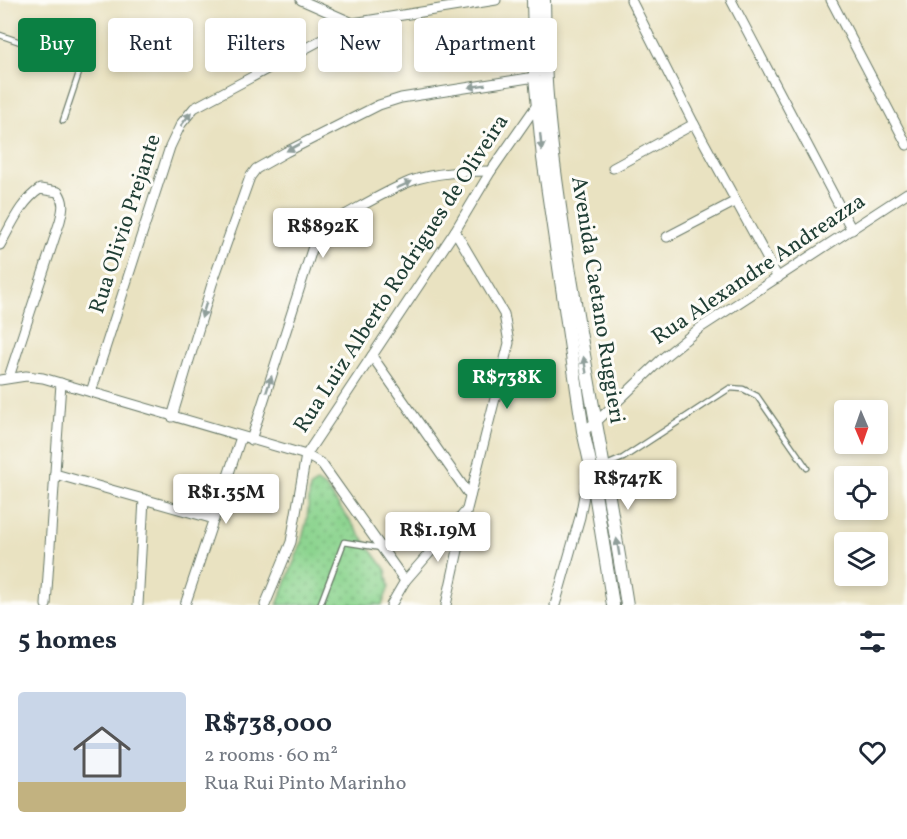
<!DOCTYPE html>
<html lang="en">
<head>
<meta charset="utf-8">
<style>
  body { margin:0; font-family:Vollkorn,serif; background:#f6f6f7; color:#1f2937; height:100vh; display:flex; flex-direction:column; font-size:22px; white-space:nowrap }
  * { box-sizing:border-box; margin:0 }
  p { font-size:20px; color:#747a83 }
  .icon { flex:none; width:33px; height:33px; fill:none; stroke:currentColor; stroke-width:2; stroke-linecap:round; stroke-linejoin:round }
  .map { position:relative; height:605px; overflow:hidden }
  .panel { display:flex; flex-direction:column; background:#fff; flex:1 }
  .panel>* { flex:none }
  .hud { position:absolute; left:18px; top:18px; width:600px; height:54px; display:flex; gap:12px }
  .needle { width:39px; rotate:178deg }
  .controls { position:absolute; left:834px; top:400px; display:grid; gap:12px }
  .controls a { display:grid; place-items:center; width:54px; height:54px; border-radius:6px; background:#fff; box-shadow:0 3px 9px #0003; font-size:30px }
  .price { position:absolute; translate:-50% -51px; padding:0 14px; border-radius:6px; background:#fff; color:#222; font-size:20px; line-height:39px; filter:drop-shadow(0 2px 3px #0008) }
  .price::after { content:''; position:absolute; left:50%; top:36px; width:18px; height:14px; margin-left:-9px; background:inherit; clip-path:polygon(0 0,100% 0,50% 100%) }
  .price.active { background:#0b8043; color:#fff }
  ul { padding:0; list-style:none }
  li { display:flex; align-items:center; gap:18px; height:150px; padding:0 18px }
  li+li { border-top:2px solid #e0e1e3 }
  li span { display:grid; place-items:center; flex:none; width:168px; height:120px; border-radius:6px; color:#555 }
  li>.icon { margin-inline-start:auto }
  span .icon { width:72px; height:72px; fill:#fffc; stroke-width:1 }
  li b { font-size:26px }
  h2 { display:flex; justify-content:space-between; align-items:center; height:72px; padding:0 18px; font-size:26px }
  .pill { padding:0 21px; border-radius:6px; background:#fff; box-shadow:0 3px 9px #0003; font-size:21px; line-height:54px }
  .pill.active { background:#0b8043; color:#fff }
  .map>svg:first-child { display:block }
  .park { fill:url(#park-dots); stroke:#568862; stroke-width:1.5 }
  .building { fill:#e59d76 }
  .lines { fill:none; stroke-linecap:round; stroke-linejoin:round }
  .lane-casing { stroke:#667765; stroke-width:7 }
  .street-casing { stroke:#667765; stroke-width:11 }
  .secondary-casing { stroke:#667765; stroke-width:14 }
  .lane { stroke:#fff; stroke-width:4.5 }
  .street { stroke:#fff; stroke-width:9 }
  .secondary { stroke:#fff; stroke-width:12 }
  .oneway { fill:#8f9e9a }
  .labels { text-anchor:middle; dominant-baseline:central; stroke-width:6; stroke-linejoin:round; paint-order:stroke }
  .street-label { font-size:22px; fill:#1f3d34; stroke:#fdfcf7 }
</style>
</head>
<body>
<div class="map">
<svg width="907" height="605" viewBox="0 0 907 605">
  <defs>
    <pattern id="park-dots" width="8" height="8" patternUnits="userSpaceOnUse" patternTransform="scale(1.5)"><rect width="8" height="8" fill="#8cd48f"/><path d="M2 2h.1M6 6h.1" fill="none" stroke="#72ad76" stroke-width="1.8" stroke-linecap="round"/></pattern>
  </defs>
  <rect width="100%" height="100%" fill="#fdfcf7"/>
  <filter id="ink" filterUnits="userSpaceOnUse"><feTurbulence type="fractalNoise" baseFrequency=".0167" numOctaves="2"/><feDisplacementMap in="SourceGraphic" scale="12" xChannelSelector="R" yChannelSelector="G"/><feConvolveMatrix kernelMatrix="1 2 1 2 8 2 1 2 1" color-interpolation-filters="sRGB"/></filter>
  <filter id="wash" filterUnits="userSpaceOnUse"><feTurbulence type="fractalNoise" baseFrequency=".008" numOctaves="4" result="noise"/><feDisplacementMap in="SourceGraphic" scale="24" xChannelSelector="R" yChannelSelector="G"/><feGaussianBlur stdDeviation="1.35" result="paint"/><feColorMatrix in="noise" values="0 0 0 0 0 0 0 0 0 0 0 0 0 0 0 0 0 1.4 0 .05"/><feComposite in="paint" operator="in"/></filter>
  <g filter="url(#wash)">
    <rect width="100%" height="100%" fill="#e9e2c1"/>
    <path class="park" d="M317 482 326 488 386 570 389 587 382 605H277L301 544 307 519 310 488Z"/>
    <g id="blocks">
      <path class="building" d="M522 22 527 57 501 63 497 32 503 31 504 24Z"/>
    </g>
  </g>
  <g filter="url(#ink)">
    <use href="#blocks" fill-opacity="0" stroke="#667765" stroke-width="1.5"/>
    <g class="lines">
      <g class="lane-casing">
        <g id="lane">
          <path d="M0 35 72 60 78 64 80 70 63 121"/>
          <path d="M604 466 623 458 730 388 743 389 757 396 807 468"/>
          <path d="M320 605 344 542 381 548"/>
        </g>
      </g>
      <g class="street-casing">
        <g id="street">
          <path d="M301 0 353 23"/>
          <path d="M631 0 694 124 778 278"/>
          <path d="M731 0 852 230"/>
          <path d="M831 0 907 145"/>
          <path d="M613 168 694 124"/>
          <path d="M667 237 736 201"/>
          <path d="M0 245C11 226 21 201 40 189L58 192C65 202 63 209 60 221L9 377"/>
          <path d="M372 356 470 496"/>
          <path d="M0 380 26 376 43 378 306 455 322 464 405 581"/>
          <path d="M91 392 170 147 181 124 194 108 353 23 496 0"/>
          <path d="M172 417 212 284 245 191 250 177 256 169 286 152 379 105 401 98 535 77"/>
          <path d="M583 431 595 423 664 357 700 328 907 193"/>
          <path d="M251 440 316 237 326 225C352 212 377 196 404 184 427 173 466 171 491 171"/>
          <path d="M55 474 214 519"/>
          <path d="M46 605 61 383"/>
          <path d="M138 605 144 499"/>
          <path d="M185 605 241 437"/>
          <path d="M265 605 291 542 306 455 455 231 491 171 537 105"/>
          <path d="M391 605 405 581 466 511"/>
          <path d="M446 605 467 509 509 343 504 314 455 231"/>
          <path d="M555 605 580 517 589 468"/>
        </g>
      </g>
      <g class="secondary-casing">
        <g id="secondary">
          <path d="M533 0 535 77 543 158 583 431 590 462 613 605"/>
          <path d="M544 0C545 32 544 64 547 96 550 144 558 193 565 241 584 363 608 483 627 605"/>
        </g>
      </g>
      <use href="#lane" class="lane"/>
      <use href="#street" class="street"/>
      <use href="#secondary" class="secondary"/>
    </g>
    <defs><path id="oneway-solid" d="M-6-.8H1V-3.2L6.5 0L1 3.2V.8H-6Z" transform="scale(1.5)"/></defs>
    <g class="oneway">
      <use href="#oneway-solid" transform="translate(477 86) rotate(171)"/>
      <use href="#oneway-solid" transform="translate(186 119) rotate(-53)"/>
      <use href="#oneway-solid" transform="translate(541 142) rotate(84)"/>
      <use href="#oneway-solid" transform="translate(294 147) rotate(152)"/>
      <use href="#oneway-solid" transform="translate(404 185) rotate(-24)"/>
      <use href="#oneway-solid" transform="translate(204 310) rotate(107)"/>
      <use href="#oneway-solid" transform="translate(585 365) rotate(-100)"/>
      <use href="#oneway-solid" transform="translate(269 384) rotate(-72)"/>
      <use href="#oneway-solid" transform="translate(618 547) rotate(-99)"/>
    </g>
  </g>
  <g class="labels">
    <g class="street-label">
      <text transform="translate(126 224) rotate(-72)">Rua Olivio Prejante</text>
      <text transform="translate(759 270) rotate(-34)">Rua Alexandre Andreazza</text>
      <text transform="translate(402 274) rotate(-57)">Rua Luiz Alberto Rodrigues de Oliveira</text>
      <text transform="translate(597 300) rotate(81)">Avenida Caetano Ruggieri</text>
    </g>
  </g>
</svg>
<div class="controls">
<a><svg class="needle" viewBox="-14 -14 28 28"><path d="M0-13l5 13h-10z" fill="#e53935"/><path d="M0 13l5-13h-10z" fill="#747a83"/></svg></a>
<a><svg class="icon" aria-label="locate" viewBox="0 0 24 24"><circle cx="12" cy="12" r="6"/><path d="M12 2v4M12 18v4M2 12h4M18 12h4"/></svg></a>
<a><svg class="icon" aria-label="layers" viewBox="0 0 24 24"><path d="M12 4l9 5-9 5-9-5zM3 14l9 5 9-5"/></svg></a>
</div>
<b class="price" style="left:323px;top:259px">R$892K</b>
<b class="price active" style="left:507px;top:410px">R$738K</b>
<b class="price" style="left:628px;top:511px">R$747K</b>
<b class="price" style="left:226px;top:525px">R$1.35M</b>
<b class="price" style="left:438px;top:563px">R$1.19M</b>
<div class="hud">
<a class="pill active">Buy</a>
<a class="pill">Rent</a>
<a class="pill">Filters</a>
<a class="pill">New</a>
<a class="pill">Apartment</a>
</div>
</div>
<section class="panel">
<h2>5 homes<svg class="icon" aria-label="filters" viewBox="0 0 24 24"><path d="M4 7h16M4 17h16"/><circle cx="9" cy="7" r="2"/><circle cx="15" cy="17" r="2"/></svg></h2>
<ul>
<li><span style="background:linear-gradient(#c9d6e8 75%,#c2b280 0)"><svg class="icon" aria-label="home" viewBox="0 0 24 24"><path d="M3 11l9-7 9 7M6 9v11h12V9"/></svg></span><div><b>R$738,000</b><p>2 rooms · 60 m²</p><p>Rua Rui Pinto Marinho</p></div><svg class="icon" aria-label="heart" viewBox="0 0 24 24"><path d="M12 20l-8-8c-3-5 5-10 8-4 3-6 11-1 8 4z"/></svg></li>
</ul>
</section>
</body>
</html>
